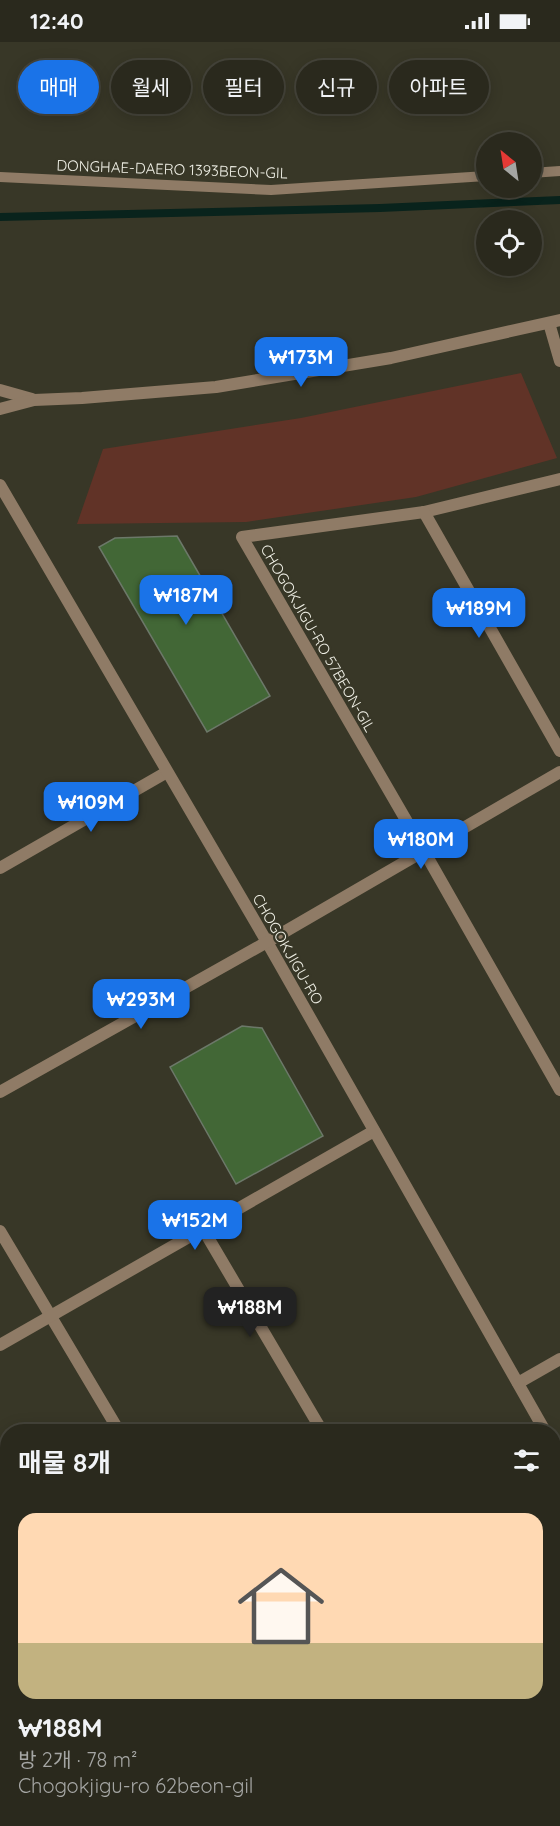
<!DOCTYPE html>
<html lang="ko">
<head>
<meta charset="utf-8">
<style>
  body { margin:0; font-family:Quicksand,"Noto Sans KR",sans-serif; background:#323126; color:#f1f3f6; height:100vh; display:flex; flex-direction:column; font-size:22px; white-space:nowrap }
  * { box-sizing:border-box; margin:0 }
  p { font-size:20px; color:#a5a6a4 }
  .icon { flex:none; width:33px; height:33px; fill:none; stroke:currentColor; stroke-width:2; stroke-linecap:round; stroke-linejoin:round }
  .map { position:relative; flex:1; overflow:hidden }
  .drawer { position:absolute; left:0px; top:1382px; width:561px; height:404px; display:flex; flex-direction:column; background:#2a291d; border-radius:24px 24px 0 0; box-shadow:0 3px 15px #0003,0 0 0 2px #46453b }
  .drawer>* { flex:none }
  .guide { position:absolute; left:18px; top:18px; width:525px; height:54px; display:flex; gap:12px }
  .needle { width:39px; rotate:330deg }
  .buttons { position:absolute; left:476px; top:90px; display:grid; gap:12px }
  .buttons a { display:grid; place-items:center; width:66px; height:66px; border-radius:50%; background:#2a291d; box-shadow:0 3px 15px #0003,0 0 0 2px #46453b; font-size:30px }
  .price { position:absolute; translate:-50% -51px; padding:0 14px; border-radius:12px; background:#1a73e8; color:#fff; font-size:20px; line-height:39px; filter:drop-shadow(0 2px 3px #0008) }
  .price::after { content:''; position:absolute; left:50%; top:36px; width:18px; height:14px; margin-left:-9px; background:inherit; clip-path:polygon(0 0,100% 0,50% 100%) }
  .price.active { background:#222; color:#fff }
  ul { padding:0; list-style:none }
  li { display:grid; align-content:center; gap:12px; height:318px; padding:0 18px }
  li span { display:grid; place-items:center; height:186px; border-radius:18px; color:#555 }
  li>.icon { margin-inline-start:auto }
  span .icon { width:108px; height:108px; fill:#fffc; stroke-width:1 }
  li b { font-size:26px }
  h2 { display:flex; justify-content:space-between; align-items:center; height:72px; padding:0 18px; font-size:26px }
  .tag { padding:0 21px; border-radius:27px; background:#2a291d; box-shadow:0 3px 15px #0003,0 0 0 2px #46453b; font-size:21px; line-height:54px }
  .tag.active { background:#1a73e8; color:#fff }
  .status { display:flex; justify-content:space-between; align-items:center; height:42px; padding:0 30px; background:#2a291d; direction:ltr }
  .status svg { height:16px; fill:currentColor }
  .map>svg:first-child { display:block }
  .green { fill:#613327 }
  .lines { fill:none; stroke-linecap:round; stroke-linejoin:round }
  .stream { stroke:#09231c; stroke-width:8 }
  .building { fill:#426736; stroke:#6c7869; stroke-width:1.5 }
  .service { stroke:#8f7b66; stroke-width:10 }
  .minor { stroke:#8f7b66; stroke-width:12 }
  .tertiary { stroke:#8f7b66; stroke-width:12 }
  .labels { text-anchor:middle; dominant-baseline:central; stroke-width:4.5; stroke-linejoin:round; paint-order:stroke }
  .street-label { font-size:15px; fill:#f0f0e6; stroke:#383727 }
</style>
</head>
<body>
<div class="status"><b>12:40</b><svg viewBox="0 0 49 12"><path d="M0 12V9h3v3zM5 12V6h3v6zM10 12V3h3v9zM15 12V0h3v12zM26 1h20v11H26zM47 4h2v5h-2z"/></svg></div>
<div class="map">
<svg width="560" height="1784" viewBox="0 0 560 1784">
  <rect width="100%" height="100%" fill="#383727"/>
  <path class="green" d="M521 331 557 416 416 455 246 480 77 482 103 407 301 376Z"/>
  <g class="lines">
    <path class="stream" d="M0 175 380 166 560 158"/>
  </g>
  <g class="building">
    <path d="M177 494 270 654 207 690 99 505 115 496Z"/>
    <path d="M242 984 262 986 323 1094 236 1142 170 1025Z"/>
    <path d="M560 1609V1631L554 1619V1613Z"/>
    <path d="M560 1711V1770L554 1774V1715Z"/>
    <path d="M442 1778H547L535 1784H430Z"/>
  </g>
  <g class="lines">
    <g class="service">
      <path d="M531 131 560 129"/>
      <path d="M0 135 271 148 486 134"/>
    </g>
    <g class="minor">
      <path d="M549 281 560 319"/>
      <path d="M560 437 424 470 242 495 424 809 560 1048"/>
      <path d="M424 470 560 709"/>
      <path d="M0 826 167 730"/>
      <path d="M267 900 560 730"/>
      <path d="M203 1187 322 1389"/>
      <path d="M0 1189 119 1389"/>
      <path d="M0 1303 374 1089"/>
      <path d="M518 1341 560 1317"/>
      <path d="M554 1544 560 1540"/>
      <path d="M0 1562 8 1576"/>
      <path d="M120 1778 124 1784"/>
      <path d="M133 1784 144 1778"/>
    </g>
    <g class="tertiary">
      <path d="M0 348 32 357"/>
      <path d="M0 367 34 358 82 356 216 345 391 316 560 278"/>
      <path d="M0 443 267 900 545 1389"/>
      <path d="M0 1050 267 900"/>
      <path d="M554 1404 560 1416"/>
    </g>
  </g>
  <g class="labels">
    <g class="street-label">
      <text transform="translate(172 127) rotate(2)">DONGHAE-DAERO 1393BEON-GIL</text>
      <text transform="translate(318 596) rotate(60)">CHOGOKJIGU-RO 57BEON-GIL</text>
      <text transform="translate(288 907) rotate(60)">CHOGOKJIGU-RO</text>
    </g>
  </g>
</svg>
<div class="buttons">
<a><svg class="needle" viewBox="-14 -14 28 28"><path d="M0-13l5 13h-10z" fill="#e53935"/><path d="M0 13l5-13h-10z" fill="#a5a6a4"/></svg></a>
<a><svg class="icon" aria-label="locate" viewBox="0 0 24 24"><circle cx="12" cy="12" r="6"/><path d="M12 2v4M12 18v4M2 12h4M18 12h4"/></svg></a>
</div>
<b class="price" style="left:301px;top:346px">₩173M</b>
<b class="price" style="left:186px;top:584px">₩187M</b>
<b class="price" style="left:479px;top:597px">₩189M</b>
<b class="price" style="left:91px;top:791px">₩109M</b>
<b class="price" style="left:421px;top:828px">₩180M</b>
<b class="price" style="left:141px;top:988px">₩293M</b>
<b class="price" style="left:195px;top:1209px">₩152M</b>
<b class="price active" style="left:250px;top:1296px">₩188M</b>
<div class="guide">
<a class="tag active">매매</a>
<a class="tag">월세</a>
<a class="tag">필터</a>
<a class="tag">신규</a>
<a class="tag">아파트</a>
</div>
<section class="drawer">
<h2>매물 8개<svg class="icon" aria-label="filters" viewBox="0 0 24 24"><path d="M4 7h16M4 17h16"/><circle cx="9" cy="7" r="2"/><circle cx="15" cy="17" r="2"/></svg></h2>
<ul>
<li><span style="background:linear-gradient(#ffd9b3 70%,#c2b280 0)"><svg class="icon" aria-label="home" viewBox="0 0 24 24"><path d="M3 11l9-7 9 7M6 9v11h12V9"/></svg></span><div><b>₩188M</b><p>방 2개 · 78 m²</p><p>Chogokjigu-ro 62beon-gil</p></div></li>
</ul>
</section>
</div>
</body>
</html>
